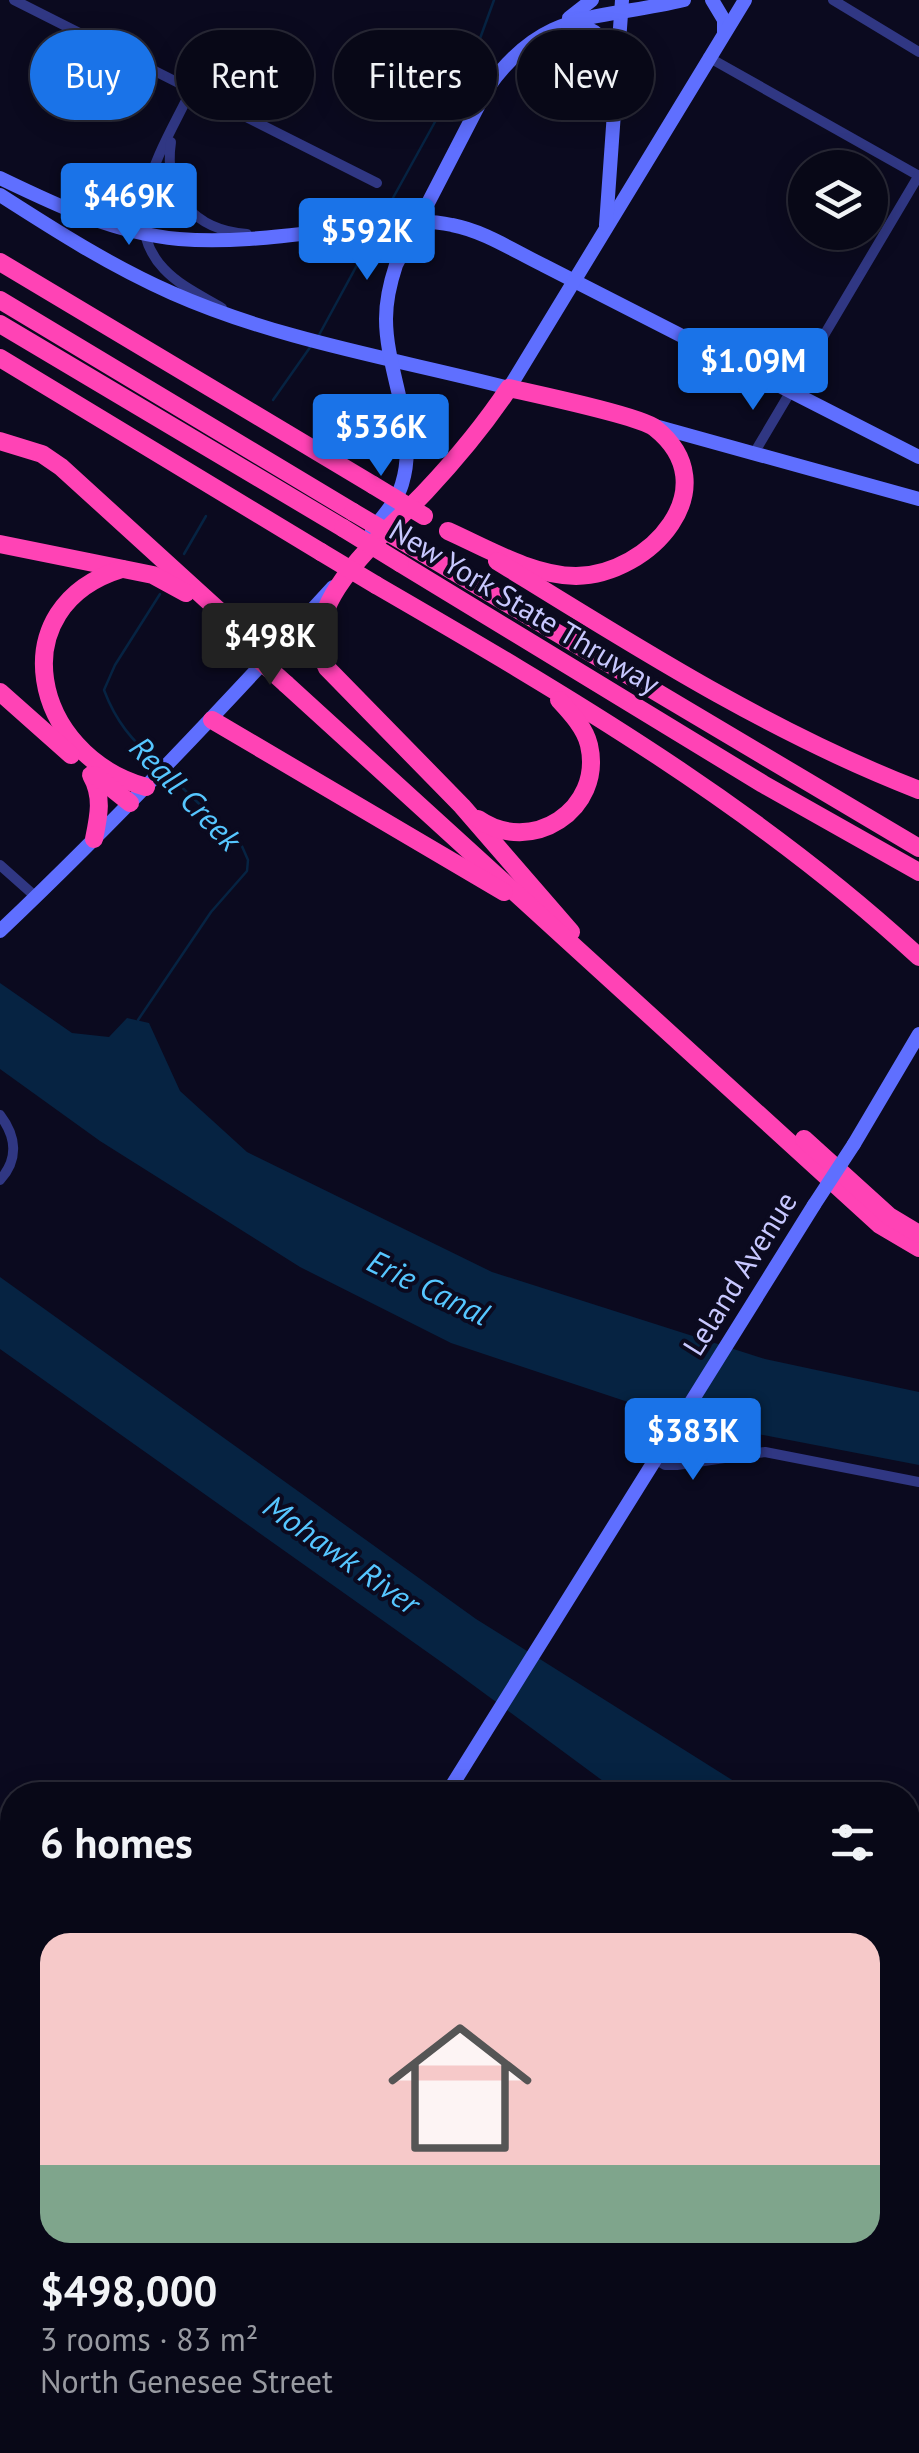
<!DOCTYPE html>
<html lang="en">
<head>
<meta charset="utf-8">
<style>
  body { margin:0; font-family:"PT Sans",sans-serif; background:#111120; color:#f1f3f6; height:100vh; display:flex; flex-direction:column; font-size:38px; white-space:nowrap }
  * { box-sizing:border-box; margin:0 }
  p { font-size:32px; color:#989aa1 }
  .icon { flex:none; width:55px; height:55px; fill:none; stroke:currentColor; stroke-width:2; stroke-linecap:round; stroke-linejoin:round }
  .map { position:relative; flex:1; overflow:hidden }
  .panel { position:absolute; left:0px; top:1782px; width:920px; height:672px; display:flex; flex-direction:column; background:#080817; border-radius:40px 40px 0 0; box-shadow:0 5px 25px #0003,0 0 0 2px #292936 }
  .panel>* { flex:none }
  .hud { position:absolute; left:30px; top:30px; width:860px; height:90px; display:flex; gap:20px }
  .tools { position:absolute; left:788px; top:150px; display:grid; gap:20px }
  .tools a { display:grid; place-items:center; width:100px; height:100px; border-radius:50%; background:#080817; box-shadow:0 5px 25px #0003,0 0 0 2px #292936; font-size:50px }
  .price { position:absolute; translate:-50% -85px; padding:0 22px; border-radius:10px; background:#1a73e8; color:#fff; font-size:32px; line-height:65px; filter:drop-shadow(0 2px 5px #0008) }
  .price::after { content:''; position:absolute; left:50%; top:60px; width:30px; height:22px; margin-left:-15px; background:inherit; clip-path:polygon(0 0,100% 0,50% 100%) }
  .price.active { background:#222; color:#fff }
  ul { padding:0; list-style:none }
  li { display:grid; align-content:center; gap:20px; height:530px; padding:0 40px }
  li span { display:grid; place-items:center; height:310px; border-radius:30px; color:#555 }
  li>.icon { margin-inline-start:auto }
  span .icon { width:180px; height:180px; fill:#fffc; stroke-width:1 }
  li b { font-size:42px }
  h2 { display:flex; justify-content:space-between; align-items:center; height:120px; padding:0 40px; font-size:42px }
  .tag { padding:0 35px; border-radius:45px; background:#080817; box-shadow:0 5px 25px #0003,0 0 0 2px #292936; font-size:35px; line-height:90px }
  .tag.active { background:#1a73e8; color:#fff }
  .map>svg:first-child { display:block }
  .water { fill:#062342 }
  .lines { fill:none; stroke-linecap:round; stroke-linejoin:round }
  .stream { stroke:#062342; stroke-width:2.5 }
  .river { stroke:#062342; stroke-width:18 }
  .street { stroke:#303783; stroke-width:10 }
  .secondary { stroke:#5f6fff; stroke-width:14 }
  .highway { stroke:#ff43b5; stroke-width:18 }
  .rail-casing { stroke:#00f3ec; stroke-width:6 }
  .rail { stroke:#0b0a1f; stroke-width:2.5; stroke-dasharray:8; stroke-linecap:butt }
  .secondary-bridge { stroke:#5f6fff; stroke-width:14 }
  .highway-bridge { stroke:#ff43b5; stroke-width:18 }
  .labels { text-anchor:middle; dominant-baseline:central; stroke-width:8; stroke-linejoin:round; paint-order:stroke }
  .street-label { font-size:30px; fill:#c8c8ff; stroke:#0b0a1f }
  .water-label { font-size:32px; font-style:italic; fill:#56c6ff; stroke:#0b0a1f }
</style>
</head>
<body>
<div class="map">
<svg width="919" height="2453" viewBox="0 0 919 2453">
  <rect width="100%" height="100%" fill="#0b0a1f"/>
  <g class="water">
    <path d="M0 983 72 1033 109 1037 127 1018 149 1023 180 1091 247 1152 492 1272 765 1359 919 1392V1465L716 1426 634 1404 451 1343 300 1267 100 1141 0 1069Z"/>
    <path d="M0 1277 476 1619 756 1795H622L454 1671 0 1349Z"/>
  </g>
  <g class="lines">
    <g class="stream">
      <path d="M383 216 478 44 494 0"/>
      <path d="M319 335 375 232"/>
      <path d="M273 400 311 346"/>
      <path d="M184 554 206 516"/>
      <path d="M157 763C132 740 116 722 104 690L115 665 160 594"/>
      <path d="M138 1020 211 912 247 871 248 860 241 844 166 772"/>
    </g>
    <path class="river" d="M908 1954 919 1962"/>
    <g class="street">
      <path d="M14 0 377 183"/>
      <path d="M833 0 919 52"/>
      <path d="M708 57 919 176"/>
      <path d="M191 90C167 142 114 217 164 269 180 286 202 296 222 308"/>
      <path d="M171 142C163 195 195 230 247 234"/>
      <path d="M753 455 919 175"/>
      <path d="M0 865 36 897"/>
      <path d="M0 1115C16 1136 19 1159 0 1180"/>
      <path d="M655 1459 665 1465H677L765 1452 919 1482"/>
      <path d="M451 2442 483 2453"/>
    </g>
    <g class="secondary">
      <path d="M712 0 724 20V32"/>
      <path d="M569 18 592 0"/>
      <path d="M573 25C598 27 609 42 613 66"/>
      <path d="M0 178C58 206 114 233 179 239 237 244 296 234 353 228 385 224 420 218 452 225 484 231 514 251 543 265L919 457"/>
      <path d="M0 195C56 231 111 266 172 293 278 340 396 359 509 388L745 0"/>
      <path d="M606 225 622 0"/>
      <path d="M655 426 919 499"/>
      <path d="M372 530C383 516 397 501 402 484 419 429 386 373 386 319 386 300 390 283 396 265L487 89C544 7 597 21 684 0"/>
      <path d="M0 931C116 821 225 705 333 587"/>
      <path d="M854 1144 919 1034"/>
      <path d="M446 1795 814 1205"/>
      <path d="M0 2001 12 2006"/>
    </g>
    <g class="highway">
      <path d="M0 262 373 485"/>
      <path d="M0 300 353 512"/>
      <path d="M0 324 343 528"/>
      <path d="M0 358 321 552"/>
      <path d="M0 441 42 454 61 467 250 639"/>
      <path d="M448 531C486 548 533 576 576 576 650 575 729 487 655 428 640 416 535 394 509 388 485 424 456 459 426 491 387 533 293 604 327 668L462 806 571 932"/>
      <path d="M0 544 153 575 186 593"/>
      <path d="M409 545 919 848"/>
      <path d="M497 561C633 645 769 732 919 790"/>
      <path d="M400 563 763 784 919 872"/>
      <path d="M122 569C0 606 31 755 146 787"/>
      <path d="M376 585C566 695 757 807 919 957"/>
      <path d="M286 684 880 1225 919 1248"/>
      <path d="M0 692 71 755"/>
      <path d="M212 720 504 892"/>
      <path d="M91 775C103 796 99 815 94 839"/>
      <path d="M95 775 130 803"/>
      <path d="M478 819C531 856 604 810 589 745 585 728 571 713 559 700"/>
      <path d="M804 1139 889 1216 919 1234"/>
    </g>
    <g class="rail-casing">
      <g id="rail">
        <path d="M0 1830 12 1823"/>
        <path d="M0 2347 12 2351"/>
        <path d="M297 2442 330 2453"/>
      </g>
    </g>
    <use href="#rail" class="rail"/>
    <path class="secondary-bridge" d="M814 1205 854 1144"/>
    <g class="highway-bridge">
      <path d="M373 485 424 516"/>
      <path d="M353 512 409 545"/>
      <path d="M343 528 400 563"/>
      <path d="M321 552 376 585"/>
      <path d="M245 647 286 684"/>
    </g>
  </g>
  <g class="labels">
    <g class="street-label">
      <text transform="translate(525 606) rotate(31)">New York State Thruway</text>
      <text transform="translate(739 1273) rotate(-58)">Leland Avenue</text>
    </g>
    <g class="water-label">
      <text transform="translate(186 793) rotate(46)">Reall Creek</text>
      <text transform="translate(429 1287) rotate(26)">Erie Canal</text>
      <text transform="translate(342 1554) rotate(35)">Mohawk River</text>
    </g>
  </g>
</svg>
<div class="tools">
<a><svg class="icon" aria-label="layers" viewBox="0 0 24 24"><path d="M12 4l9 5-9 5-9-5zM3 14l9 5 9-5"/></svg></a>
</div>
<b class="price" style="left:129px;top:248px">$469K</b>
<b class="price" style="left:367px;top:283px">$592K</b>
<b class="price" style="left:753px;top:413px">$1.09M</b>
<b class="price" style="left:381px;top:479px">$536K</b>
<b class="price active" style="left:270px;top:688px">$498K</b>
<b class="price" style="left:693px;top:1483px">$383K</b>
<div class="hud">
<a class="tag active">Buy</a>
<a class="tag">Rent</a>
<a class="tag">Filters</a>
<a class="tag">New</a>
</div>
<section class="panel">
<h2>6 homes<svg class="icon" aria-label="filters" viewBox="0 0 24 24"><path d="M4 7h16M4 17h16"/><circle cx="9" cy="7" r="2"/><circle cx="15" cy="17" r="2"/></svg></h2>
<ul>
<li><span style="background:linear-gradient(#f6c9c9 75%,#7fa58c 0)"><svg class="icon" aria-label="home" viewBox="0 0 24 24"><path d="M3 11l9-7 9 7M6 9v11h12V9"/></svg></span><div><b>$498,000</b><p>3 rooms · 83 m²</p><p>North Genesee Street</p></div></li>
</ul>
</section>
</div>
</body>
</html>
